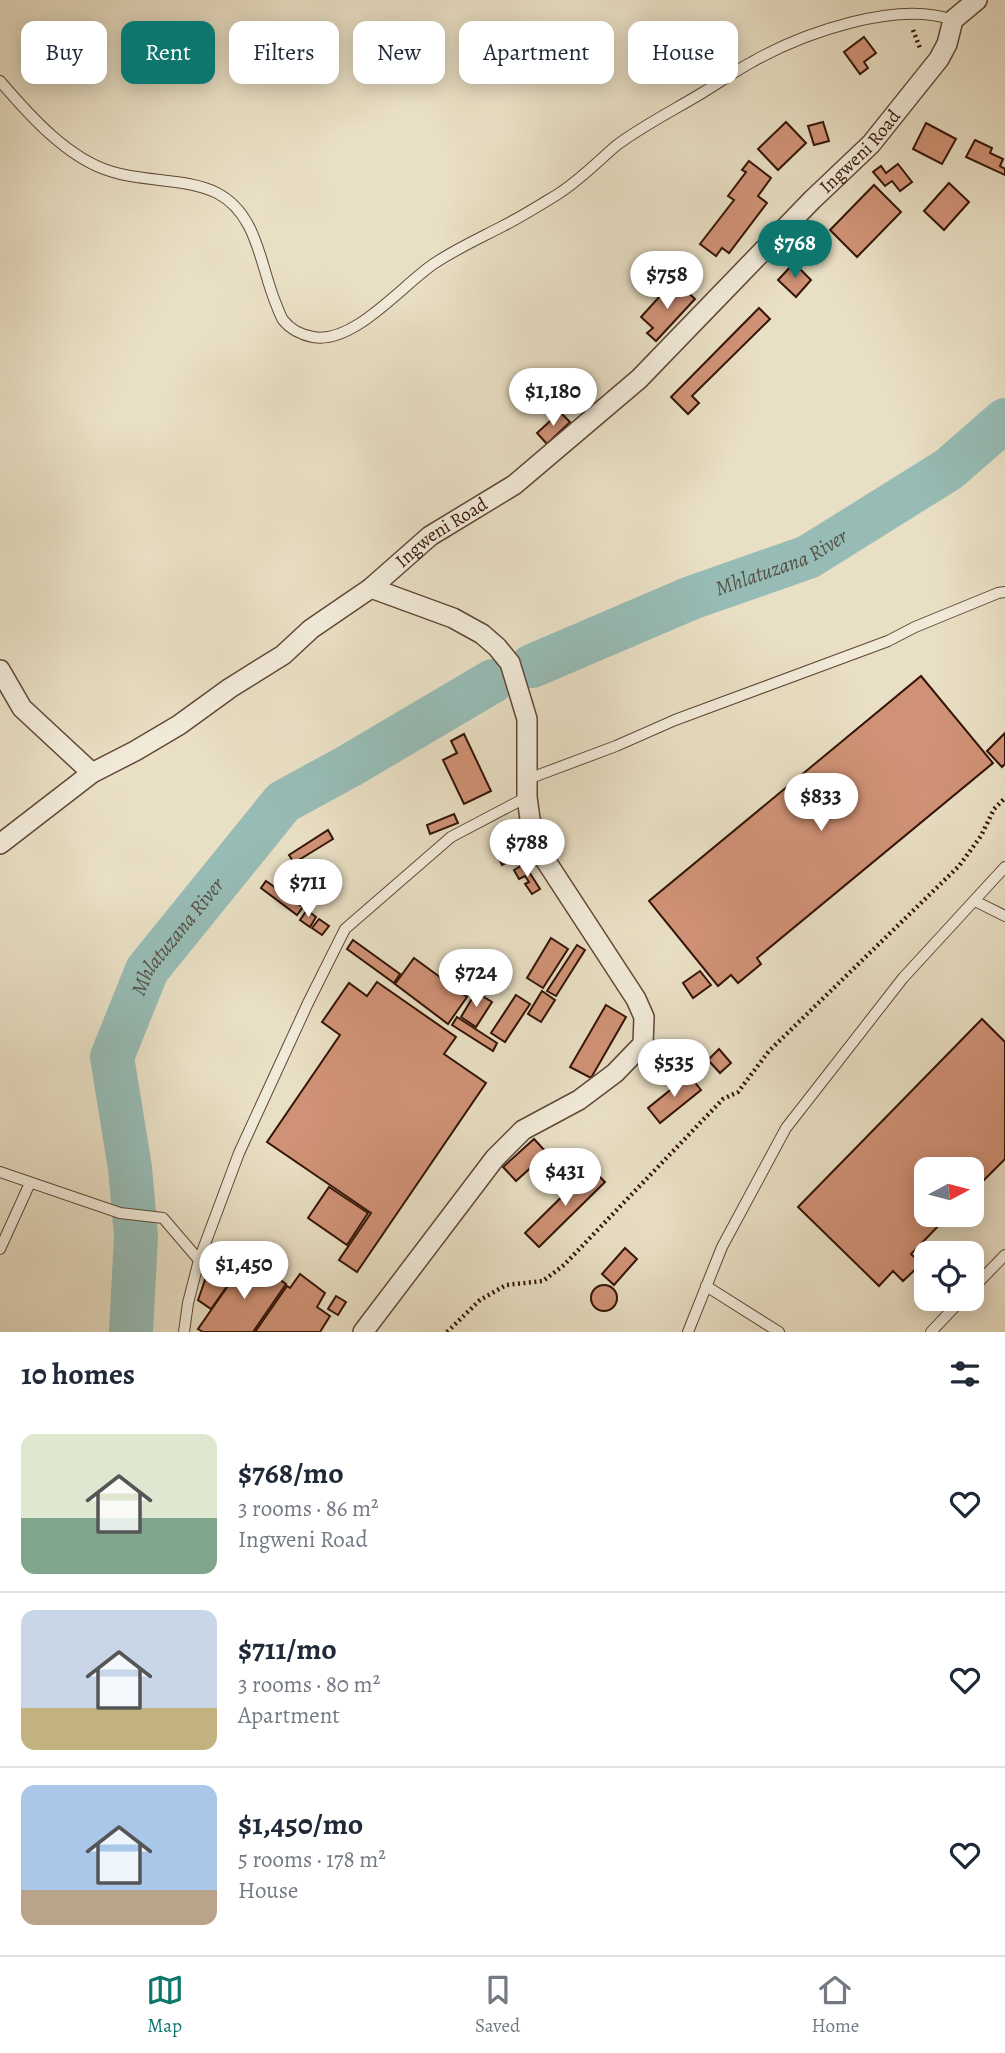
<!DOCTYPE html>
<html lang="en">
<head>
<meta charset="utf-8">
<style>
  body { margin:0; font-family:Alegreya,serif; background:#f6f6f7; color:#1f2937; height:100vh; display:flex; flex-direction:column; font-size:26px; white-space:nowrap }
  * { box-sizing:border-box; margin:0 }
  p { font-size:23px; color:#747a83 }
  .icon { flex:none; width:38px; height:38px; fill:none; stroke:currentColor; stroke-width:2; stroke-linecap:round; stroke-linejoin:round }
  .map { position:relative; height:1332px; overflow:hidden }
  .sheet { display:flex; flex-direction:column; background:#fff; flex:1 }
  .sheet>* { flex:none }
  .banner { position:absolute; left:21px; top:21px; width:964px; height:63px; display:flex; gap:14px }
  .needle { width:46px; rotate:83deg }
  .controls { position:absolute; left:914px; top:1157px; display:grid; gap:14px }
  .controls a { display:grid; place-items:center; width:70px; height:70px; border-radius:14px; background:#fff; box-shadow:0 4px 18px #0003; font-size:35px }
  .price { position:absolute; translate:-50% -60px; padding:0 16px; border-radius:24px; background:#fff; color:#222; font-size:23px; line-height:46px; filter:drop-shadow(0 2px 4px #0008) }
  .price::after { content:''; position:absolute; left:50%; top:42px; width:21px; height:16px; margin-left:-10px; background:inherit; clip-path:polygon(0 0,100% 0,50% 100%) }
  .price.current { background:#0f766e; color:#fff }
  ul { padding:0; list-style:none }
  li { display:flex; align-items:center; gap:21px; height:175px; padding:0 21px }
  li+li { border-top:2px solid #e0e1e3 }
  li span { display:grid; place-items:center; flex:none; width:196px; height:140px; border-radius:14px; color:#555 }
  li>.icon { margin-inline-start:auto }
  span .icon { width:84px; height:84px; fill:#fffc; stroke-width:1 }
  li b { font-size:30px }
  h2 { display:flex; justify-content:space-between; align-items:center; height:84px; padding:0 21px; font-size:30px }
  .tag { padding:0 24px; border-radius:14px; background:#fff; box-shadow:0 4px 18px #0003; font-size:24px; line-height:63px }
  .tag.current { background:#0f766e; color:#fff }
  .dock { display:flex; justify-content:space-around; align-items:center; height:98px; border-top:2px solid #e0e1e3; background:#fff; font-size:19px; color:#747a83 }
  .dock a { display:grid; justify-items:center; gap:4px }
  .dock .current { color:#0f766e }
  .map>svg:first-child { display:block }
  .lines { fill:none; stroke-linecap:round; stroke-linejoin:round }
  .river { stroke:#97bcb5; stroke-width:44 }
  .building { fill:#d09276; stroke:#341406; stroke-width:2 }
  .lane-casing { stroke:#614736; stroke-width:12 }
  .street-casing { stroke:#614736; stroke-width:22 }
  .path { stroke:#341406; stroke-width:4.5; stroke-dasharray:2 3.5; stroke-linecap:butt }
  .lane { stroke:#f1ead9; stroke-width:10 }
  .street { stroke:#f1ead9; stroke-width:19 }
  .labels { text-anchor:middle; dominant-baseline:central; stroke-width:5; stroke-linejoin:round; paint-order:stroke }
  .street-label { font-size:19px; fill:#341406; stroke:#f1ead9 }
  .water-label { font-size:21px; font-style:italic; fill:#574f43; stroke:#f1ead9 }
</style>
</head>
<body>
<div class="map">
<svg width="1005" height="1332" viewBox="0 0 1005 1332">
  <rect width="100%" height="100%" fill="#e9dfc4"/>
  <filter id="stains"><feTurbulence type="fractalNoise" baseFrequency=".00286" numOctaves="4"/><feColorMatrix values="0 0 0 0 .2 0 0 0 0 .09 0 0 0 0 .02 0 0 0 .5 -.17"/></filter>
  <radialGradient id="worn" r=".72"><stop offset=".6" stop-color="#630" stop-opacity="0"/><stop offset="1" stop-color="#630" stop-opacity=".3"/></radialGradient>
  <g class="lines">
    <g class="river">
      <path id="s1" d="M532 666 691 598 808 557 949 469 1005 420"/>
      <path id="s2" d="M131 1332 136 1236 130 1168 112 1057 147 970 283 802 349 766 493 681"/>
    </g>
  </g>
  <g class="building">
    <path d="M864 37 876 53 864 62 868 68 860 74 844 52Z"/>
    <path d="M786 122 806 143 778 170 758 149Z"/>
    <path d="M823 122 829 141 814 145 808 126Z"/>
    <path d="M926 123 956 139 942 164 913 149Z"/>
    <path d="M975 140 992 148 990 153 1003 159 1000 166 1005 169V175L966 157Z"/>
    <path d="M749 161 771 178 758 196 767 203 729 253 722 248 716 256 700 244 734 200 728 196 746 172 742 170Z"/>
    <path d="M898 164 912 182 900 191 892 181 885 186 873 172 881 166 886 173Z"/>
    <path d="M949 183 969 202 944 230 924 211Z"/>
    <path d="M874 185 901 212 857 257 830 230Z"/>
    <path d="M794 263 811 280 796 297 778 280Z"/>
    <path d="M670 285 679 293 683 288 695 299 656 341 647 333 653 328 641 317Z"/>
    <path d="M759 308 770 319 692 396 699 403 688 414 671 397Z"/>
    <path d="M560 412 570 422 547 444 537 433Z"/>
    <path d="M921 676 993 763 757 958 761 964 738 983 731 975 718 986 649 901Z"/>
    <path d="M1005 733V764L1002 767 987 751Z"/>
    <path d="M464 734 491 791 464 804 443 760 457 753 451 741Z"/>
    <path d="M454 814 458 823 430 834 427 825Z"/>
    <path d="M328 830 333 839 294 863 289 855Z"/>
    <path d="M512 836 521 856 502 865 496 853 503 851 499 842Z"/>
    <path d="M524 864 540 889 532 894 525 884 529 882 525 876 519 879 514 870Z"/>
    <path d="M266 881 303 907 297 915 261 888Z"/>
    <path d="M307 910 316 917 310 927 300 920Z"/>
    <path d="M319 919 329 926 322 935 312 928Z"/>
    <path d="M551 938 568 949 543 988 527 978Z"/>
    <path d="M353 940 400 974 394 983 347 949Z"/>
    <path d="M577 945 585 950 556 996 547 991Z"/>
    <path d="M414 958 467 997 448 1024 395 984Z"/>
    <path d="M700 971 711 985 693 998 683 983Z"/>
    <path d="M377 982 456 1037 444 1054 486 1083 357 1272 339 1260 371 1213 267 1142 340 1035 322 1022 349 983 367 996Z"/>
    <path d="M542 991 555 1000 541 1022 528 1014Z"/>
    <path d="M476 992 492 1002 476 1027 461 1017Z"/>
    <path d="M516 995 530 1004 505 1042 491 1033Z"/>
    <path d="M606 1005 626 1017 591 1078 570 1067Z"/>
    <path d="M457 1017 497 1043 493 1051 452 1025Z"/>
    <path d="M982 1019 1005 1042V1159L971 1193V1169H926V1214H950L911 1254 921 1264 903 1281 893 1271 879 1286 798 1207Z"/>
    <path d="M719 1049 731 1063 720 1073 708 1060Z"/>
    <path d="M689 1075 701 1090 660 1123 648 1108Z"/>
    <path d="M534 1139 547 1153 516 1181 503 1167Z"/>
    <path d="M591 1168 605 1182 539 1247 525 1233Z"/>
    <path d="M329 1187 368 1213 347 1245 308 1218Z"/>
    <path d="M625 1248 637 1259 614 1285 602 1274Z"/>
    <path d="M230 1249 244 1257 237 1270 223 1262Z"/>
    <path d="M248 1257 286 1284 253 1332H203L198 1329Z"/>
    <path d="M220 1260 237 1272 211 1309 198 1300 205 1280Z"/>
    <path d="M300 1274 325 1293 317 1307 330 1316 320 1332H255L287 1286 290 1288Z"/>
    <circle cx="604" cy="1298" r="13"/>
    <path d="M336 1296 346 1302 338 1315 328 1309Z"/>
  </g>
  <g class="lines">
    <g class="lane-casing">
      <g id="lane">
        <path d="M0 81C29 115 69 160 113 172 145 182 187 178 217 193 258 214 260 266 276 304 278 309 280 315 283 320 290 329 302 335 313 337 354 345 404 283 435 263 456 249 480 238 503 226 521 217 540 205 558 194 580 180 598 161 617 145 644 125 674 110 702 93 719 83 735 71 752 62 803 33 897 0 953 20"/>
        <path d="M528 779 616 746 675 720 888 641 915 627 998 593 1005 592"/>
        <path d="M975 901 1005 916"/>
        <path d="M0 1172 120 1213 163 1218 199 1260 188 1303 184 1332"/>
        <path d="M0 1249 30 1183"/>
        <path d="M199 1260 239 1153 308 1003 345 929 451 837 527 797"/>
        <path d="M706 1286 779 1332"/>
        <path d="M971 1290 1005 1255"/>
        <path d="M688 1332 722 1247 786 1128 903 978 1005 867"/>
        <path d="M931 1332 963 1298"/>
      </g>
    </g>
    <g class="street-casing">
      <g id="street">
        <path d="M0 670 22 708 92 773"/>
        <path id="s3" d="M0 844 92 773 135 751 179 725 230 688 283 655 311 629 371 588 430 536 514 485 639 379 812 200 871 144 939 59 947 44 953 20 977 0"/>
        <path d="M363 1332 495 1158 523 1130 579 1100 615 1073 643 1044 644 1017 636 999 542 855 530 819 527 797V719L510 663 497 647 482 634 453 618 371 588"/>
      </g>
    </g>
    <g class="path">
      <path d="M913 30 920 48"/>
      <path d="M447 1332 480 1300 506 1285 543 1281 564 1265 723 1099 738 1092 769 1051 959 866 981 836 994 809 1005 798"/>
    </g>
    <use href="#lane" class="lane"/>
    <use href="#street" class="street"/>
  </g>
  <g class="labels">
    <g class="street-label">
      <text stroke="none"><textPath href="#s3" startOffset="1110">Ingweni Road</textPath></text>
      <text stroke="none"><textPath href="#s3" startOffset="542">Ingweni Road</textPath></text>
    </g>
    <g class="water-label">
      <text stroke="none"><textPath href="#s1" startOffset="270">Mhlatuzana River</textPath></text>
      <text stroke="none"><textPath href="#s2" startOffset="415">Mhlatuzana River</textPath></text>
    </g>
  </g>
  <rect width="100%" height="100%" filter="url(#stains)"/>
  <rect width="100%" height="100%" fill="url(#worn)"/>
</svg>
<div class="controls">
<a><svg class="needle" viewBox="-14 -14 28 28"><path d="M0-13l5 13h-10z" fill="#e53935"/><path d="M0 13l5-13h-10z" fill="#747a83"/></svg></a>
<a><svg class="icon" aria-label="locate" viewBox="0 0 24 24"><circle cx="12" cy="12" r="6"/><path d="M12 2v4M12 18v4M2 12h4M18 12h4"/></svg></a>
</div>
<b class="price current" style="left:795px;top:280px">$768</b>
<b class="price" style="left:667px;top:311px">$758</b>
<b class="price" style="left:553px;top:428px">$1,180</b>
<b class="price" style="left:821px;top:833px">$833</b>
<b class="price" style="left:527px;top:879px">$788</b>
<b class="price" style="left:308px;top:919px">$711</b>
<b class="price" style="left:476px;top:1009px">$724</b>
<b class="price" style="left:674px;top:1099px">$535</b>
<b class="price" style="left:565px;top:1208px">$431</b>
<b class="price" style="left:244px;top:1301px">$1,450</b>
<div class="banner">
<a class="tag">Buy</a>
<a class="tag current">Rent</a>
<a class="tag">Filters</a>
<a class="tag">New</a>
<a class="tag">Apartment</a>
<a class="tag">House</a>
</div>
</div>
<section class="sheet">
<h2>10 homes<svg class="icon" aria-label="filters" viewBox="0 0 24 24"><path d="M4 7h16M4 17h16"/><circle cx="9" cy="7" r="2"/><circle cx="15" cy="17" r="2"/></svg></h2>
<ul>
<li><span style="background:linear-gradient(#dfe7d0 60%,#7fa58c 0)"><svg class="icon" aria-label="home" viewBox="0 0 24 24"><path d="M3 11l9-7 9 7M6 9v11h12V9"/></svg></span><div><b>$768/mo</b><p>3 rooms · 86 m²</p><p>Ingweni Road</p></div><svg class="icon" aria-label="heart" viewBox="0 0 24 24"><path d="M12 20l-8-8c-3-5 5-10 8-4 3-6 11-1 8 4z"/></svg></li>
<li><span style="background:linear-gradient(#c9d6e8 70%,#c2b280 0)"><svg class="icon" aria-label="home" viewBox="0 0 24 24"><path d="M3 11l9-7 9 7M6 9v11h12V9"/></svg></span><div><b>$711/mo</b><p>3 rooms · 80 m²</p><p>Apartment</p></div><svg class="icon" aria-label="heart" viewBox="0 0 24 24"><path d="M12 20l-8-8c-3-5 5-10 8-4 3-6 11-1 8 4z"/></svg></li>
<li><span style="background:linear-gradient(#a9c7e8 75%,#b9a48a 0)"><svg class="icon" aria-label="home" viewBox="0 0 24 24"><path d="M3 11l9-7 9 7M6 9v11h12V9"/></svg></span><div><b>$1,450/mo</b><p>5 rooms · 178 m²</p><p>House</p></div><svg class="icon" aria-label="heart" viewBox="0 0 24 24"><path d="M12 20l-8-8c-3-5 5-10 8-4 3-6 11-1 8 4z"/></svg></li>
</ul>
</section>
<nav class="dock">
<a class="current"><svg class="icon" aria-label="map" viewBox="0 0 24 24"><path d="M3 6l6-2 6 2 6-2v14l-6 2-6-2-6 2zM9 4v14M15 6v14"/></svg>Map</a>
<a><svg class="icon" aria-label="saved" viewBox="0 0 24 24"><path d="M7 4h10v16l-5-4-5 4z"/></svg>Saved</a>
<a><svg class="icon" aria-label="home" viewBox="0 0 24 24"><path d="M3 11l9-7 9 7M6 9v11h12V9"/></svg>Home</a>
</nav>
</body>
</html>
